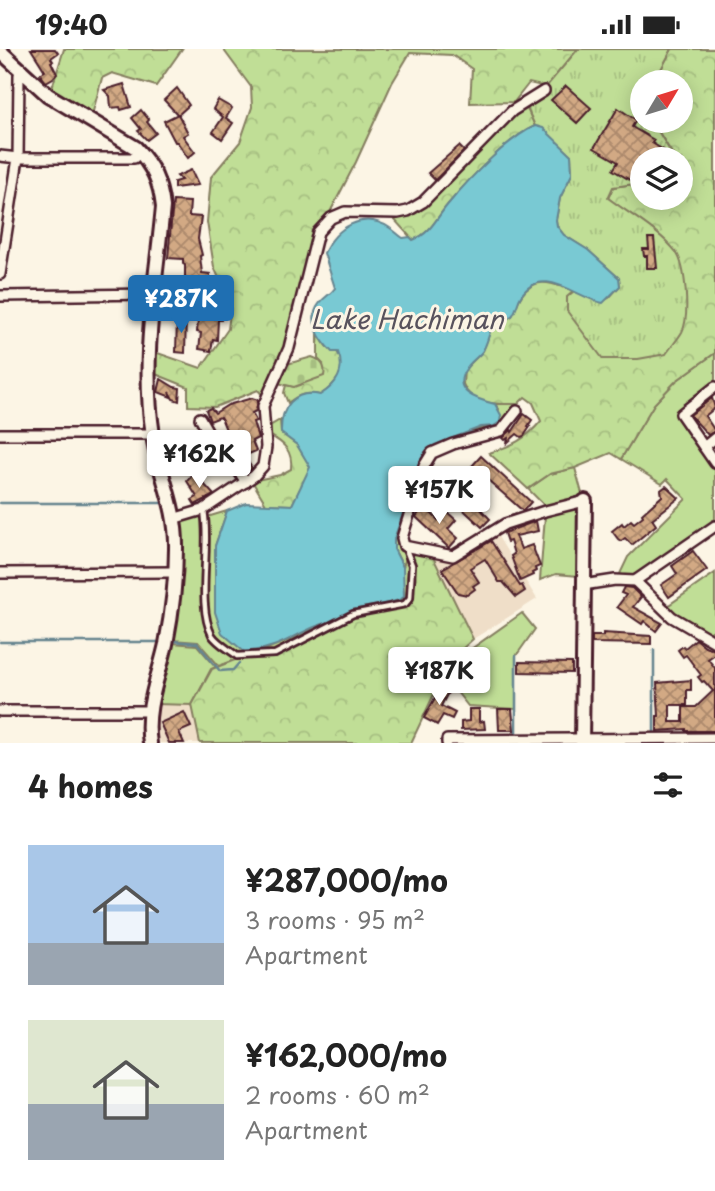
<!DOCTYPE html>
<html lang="en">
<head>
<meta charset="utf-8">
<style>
  body { margin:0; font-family:"Playpen Sans",sans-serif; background:#f6f6f6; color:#222; height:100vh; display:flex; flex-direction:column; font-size:26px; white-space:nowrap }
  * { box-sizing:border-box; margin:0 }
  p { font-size:23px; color:#767676 }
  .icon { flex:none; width:38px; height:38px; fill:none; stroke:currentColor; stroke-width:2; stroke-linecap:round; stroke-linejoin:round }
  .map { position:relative; height:694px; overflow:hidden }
  .details { display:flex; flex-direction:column; background:#fff; flex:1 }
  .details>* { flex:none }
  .needle { width:46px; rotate:52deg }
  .tools { position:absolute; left:630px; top:21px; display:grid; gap:14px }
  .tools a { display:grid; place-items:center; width:63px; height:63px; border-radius:50%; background:#fff; box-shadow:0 4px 18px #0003; font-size:35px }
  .price { position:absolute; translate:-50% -60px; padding:0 16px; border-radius:7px; background:#fff; color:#222; font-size:23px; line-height:46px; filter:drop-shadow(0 2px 4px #0008) }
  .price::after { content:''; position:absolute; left:50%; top:42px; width:21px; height:16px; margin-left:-10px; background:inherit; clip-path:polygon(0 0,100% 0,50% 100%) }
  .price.on { background:#1f6fb2; color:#fff }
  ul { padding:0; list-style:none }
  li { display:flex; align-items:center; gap:21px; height:175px; padding:0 28px }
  li span { display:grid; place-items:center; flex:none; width:196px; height:140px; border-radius:0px; color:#555 }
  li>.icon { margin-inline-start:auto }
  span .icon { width:84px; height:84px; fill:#fffc; stroke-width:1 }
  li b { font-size:30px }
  h2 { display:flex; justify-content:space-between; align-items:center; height:84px; padding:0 28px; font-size:30px }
  .status { display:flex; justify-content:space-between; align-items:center; height:49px; padding:0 35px; background:#fff; direction:ltr }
  .status svg { height:19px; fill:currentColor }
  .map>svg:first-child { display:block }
  .built { fill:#efdec8 }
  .grass { fill:#c0de96; stroke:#857e60; stroke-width:2 }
  .forest { fill:url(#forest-crowns); stroke:#857e60; stroke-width:2 }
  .cemetery { fill:url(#cemetery-stones); stroke:#857e60; stroke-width:2 }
  .park { fill:url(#park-tufts); stroke:#857e60; stroke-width:2 }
  .water { fill:#79c9d3; stroke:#668590; stroke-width:2 }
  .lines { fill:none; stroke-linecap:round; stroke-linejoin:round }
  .stream { stroke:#668590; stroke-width:2.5 }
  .building { fill:url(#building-cross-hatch); stroke:#4a1f2b; stroke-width:2 }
  .lane-casing { stroke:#4a1f2b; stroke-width:10 }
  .street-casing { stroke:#4a1f2b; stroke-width:14 }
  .secondary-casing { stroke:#4a1f2b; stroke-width:18 }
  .lane { stroke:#fcf5e5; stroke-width:4.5 }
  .street { stroke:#fcf5e5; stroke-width:9 }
  .secondary { stroke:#fcf5e5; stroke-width:12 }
  .labels { text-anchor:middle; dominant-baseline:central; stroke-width:6; stroke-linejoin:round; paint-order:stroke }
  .water-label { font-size:26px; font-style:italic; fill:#58525d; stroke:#fcf5e5 }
</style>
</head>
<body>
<div class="status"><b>19:40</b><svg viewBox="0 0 49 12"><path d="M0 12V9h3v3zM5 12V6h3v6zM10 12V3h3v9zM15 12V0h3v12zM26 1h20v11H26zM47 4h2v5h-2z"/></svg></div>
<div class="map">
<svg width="715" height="694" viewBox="0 0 715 694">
  <defs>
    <pattern id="forest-crowns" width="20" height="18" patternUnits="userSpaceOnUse" patternTransform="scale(1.75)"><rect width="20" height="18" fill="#c0de96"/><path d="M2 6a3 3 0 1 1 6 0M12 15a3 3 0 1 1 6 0" fill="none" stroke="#a6be81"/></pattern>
    <pattern id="cemetery-stones" width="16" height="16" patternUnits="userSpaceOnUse" patternTransform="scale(1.75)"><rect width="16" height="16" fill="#c0de96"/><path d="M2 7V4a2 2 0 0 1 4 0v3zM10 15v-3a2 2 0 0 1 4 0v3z" fill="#a6be81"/></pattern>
    <pattern id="park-tufts" width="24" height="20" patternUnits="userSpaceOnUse" patternTransform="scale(1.75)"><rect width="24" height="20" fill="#c0de96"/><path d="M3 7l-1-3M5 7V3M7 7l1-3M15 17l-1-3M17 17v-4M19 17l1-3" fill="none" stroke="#a6be81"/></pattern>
    <pattern id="building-cross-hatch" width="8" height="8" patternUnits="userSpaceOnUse" patternTransform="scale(1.75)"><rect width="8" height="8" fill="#d2a984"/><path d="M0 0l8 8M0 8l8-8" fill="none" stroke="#ac896c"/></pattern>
  </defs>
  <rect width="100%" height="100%" fill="#fcf5e5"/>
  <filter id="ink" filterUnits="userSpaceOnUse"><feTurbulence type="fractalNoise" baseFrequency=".0143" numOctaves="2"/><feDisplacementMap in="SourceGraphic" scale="14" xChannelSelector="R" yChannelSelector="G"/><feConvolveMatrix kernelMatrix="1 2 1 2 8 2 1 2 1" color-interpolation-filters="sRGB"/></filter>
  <g filter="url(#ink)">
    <g class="built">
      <path d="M495 483 537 550 473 590 432 506 454 510Z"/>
      <path d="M156 655 192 656 200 694H160L157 682 154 681Z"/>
    </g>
    <g class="grass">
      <path d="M715 304V334L677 365 715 421V472L632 530 618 529 628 508 686 450 667 430 662 435 621 410 654 355 676 332Z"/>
      <path d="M495 355H518L500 380 432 402 400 487 403 503 407 507 403 518 394 500V490C397 473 414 419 423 406 432 391 478 379 495 377L499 360Z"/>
      <path d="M575 419 583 448 547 459 528 440 550 425Z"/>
      <path d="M573 458 577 463 578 527 556 525 540 531 545 467Z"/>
      <path d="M227 462 215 497 248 606C192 602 208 518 209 480L207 468Z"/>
      <path d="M197 465 204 470V563L211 587 238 610 219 617 198 593 172 591 181 491 180 473Z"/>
      <path d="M715 524V580L707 585 674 566 666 558Z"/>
      <path d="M522 564 535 580 516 607V660L468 657 445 628 453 613Z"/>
      <path d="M172 594 197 596 216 618 211 620 192 656 156 655Z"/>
    </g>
    <g class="forest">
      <path d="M64 0H182L156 37 112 24 102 29 92 66 51 42Z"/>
      <path d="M223 0H578L546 38 529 34 514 53 470 54 472 20 452 6 410 4 392 34 356 113 327 169 283 306 264 348 258 341 215 358 188 357V338L153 324 155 303 201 319 228 280 231 256 214 218 207 173 211 128 240 93 252 58 251 38Z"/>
      <path d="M672 0H715V304L676 332 654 355 621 410 611 404 575 419 550 425 528 440 489 404C512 397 526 390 541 372L533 354 525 348 518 355C498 355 471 357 463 335L464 321 483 302 492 277 512 267C516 261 517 252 522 246 537 225 555 236 574 242L570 244 676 203 654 183 608 149 613 138 642 134V149H681V110H670L673 106 652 72H681V33H654Z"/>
      <path d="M526 57 535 77C508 89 469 130 450 153 437 167 432 184 413 191L393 169 410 166 516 62Z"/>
      <path d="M318 283C320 287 323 294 327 298 330 300 335 300 337 303 352 318 332 339 320 346 306 343 299 345 288 354L284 344 286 336 294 338 323 315 318 310Z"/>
      <path d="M280 371 281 384 297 396 311 418 292 456 266 455 252 432 280 426 291 420C293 402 284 394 269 386L268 378Z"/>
      <path d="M409 500 432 506 473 590 450 611 411 694H200L192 656 212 620 248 606 251 602 267 600 301 586 316 577 335 571 352 562 400 552 403 542V518Z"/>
    </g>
    <path class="cemetery" d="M312 308C321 311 326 317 324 327L294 338 278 334 287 315Z"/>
    <path class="park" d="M578 0H672L654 33H642V72H652L673 107 670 110H642V134L613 138 608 149C628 164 661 183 676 203 686 217 690 268 682 283 678 290 671 298 666 305L638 310H603L567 262V248L574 242 601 253 609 249 620 237 619 229 588 201 564 186 557 177 556 171 560 149 572 125 571 106 539 78 535 77 526 57 546 38Z"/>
    <path class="water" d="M535 77 543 79 571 106 572 125 560 149 556 171 557 177 564 186 588 201 619 229 620 237 603 254C578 250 542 214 521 247 517 253 517 261 512 267L492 277C489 285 487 296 482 303 477 309 470 313 466 320 450 343 479 351 495 355L501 366 500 373 494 377 481 378 435 396 425 403 394 490V500L403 518 404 548C394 556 366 556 352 562 347 564 342 568 338 570 331 573 324 574 317 577 292 587 279 599 251 602L248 606 222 584 215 563V497L227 462 246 454 292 456 310 418 297 396 281 384C280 359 294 340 320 346 336 336 346 323 338 303H332C320 291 307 271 319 255 323 249 331 245 335 239L324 204C336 179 362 161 390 179 395 182 398 186 403 189L410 188 413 191C432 184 437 167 450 153 469 130 508 89 535 77Z"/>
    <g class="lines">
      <g class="stream">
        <path d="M0 454H164"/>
        <path d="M172 592 197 594 220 622 233 621 239 614"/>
        <path d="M0 593H159"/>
        <path d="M654 601V687"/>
        <path d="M516 607V687"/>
      </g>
    </g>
    <g class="building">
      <path d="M31 0H55L58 4 51 9 53 12 51 13 57 25 53 29 46 33 40 25 45 22Z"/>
      <path d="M124 35 131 58 121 61 120 58 111 59 110 47 104 41Z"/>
      <path d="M566 37 591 59 577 74 551 51Z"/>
      <path d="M177 39 189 56 178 66 164 51Z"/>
      <path d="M218 51 232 59 226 69 233 74 222 90 213 83 223 68 213 60Z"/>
      <path d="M618 59 636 71 632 78 654 91 652 94 665 102 660 110H642L630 131 613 121 618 113 594 99Z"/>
      <path d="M141 61 149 71 147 73 156 84 147 91 138 82 141 80 132 69Z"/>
      <path d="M178 65 188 84 183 87 195 103 188 109 177 93H175L164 72Z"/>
      <path d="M459 97 464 102 435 131 428 124Z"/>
      <path d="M191 121 198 136 174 139V133L181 131 177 127Z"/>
      <path d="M173 152 190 153 189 167 201 168 198 190 202 206 200 207 202 224 210 225V234L185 231V216L183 215V210L168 209Z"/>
      <path d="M648 189H654L657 219H647V207H644L643 200H649Z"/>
      <path d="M208 238 220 239 218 263 222 264 221 271H218L217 291 213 290 211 302 199 300 201 284 197 283 198 271 188 270 189 249 207 250Z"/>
      <path d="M177 269 186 270 185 304 176 303Z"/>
      <path d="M161 330 174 338 180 339 179 352 173 350 169 343 171 348 158 343Z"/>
      <path d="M252 349 258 351 256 362 252 364 256 372 253 373 258 389 252 392 256 402 244 407 252 419 248 423 238 410 222 371 220 368 210 372 206 361 211 359 215 364 228 356Z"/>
      <path d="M712 349 715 359 705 367 715 382 708 386 690 366Z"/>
      <path d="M524 365 532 371 528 377 530 378 524 387 521 388 517 385 507 394 508 389 505 391 503 389 511 381 512 383Z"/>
      <path d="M481 407 531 453 523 462 472 417Z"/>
      <path d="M194 424 214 446 195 456 192 451 197 448 187 432Z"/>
      <path d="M449 430 464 443 472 434 482 443 473 452 490 470 482 478 440 439Z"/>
      <path d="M666 437 679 449 652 470 656 476 632 496 625 489 621 492 618 490 612 482 622 474 624 477 631 471 634 474 643 467 642 465 662 447 661 441Z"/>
      <path d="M424 457 438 471 446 462 456 471 448 480 458 489 449 499 416 468Z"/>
      <path d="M536 472 538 482 516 487 521 500 532 496 540 517 535 519 536 522 532 524 533 526 520 532 511 507 514 505 510 492 507 493 504 484Z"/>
      <path d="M491 492 520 537 522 536 525 542 516 548 503 533H499L485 510 470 519 479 533 473 537 475 540 467 546 458 544 442 520Z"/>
      <path d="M693 502 707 521 669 548 661 536 677 525 672 517Z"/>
      <path d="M624 538 632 539 641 548 633 558 662 574 656 582 644 572 642 575 617 558 626 546 621 544Z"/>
      <path d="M603 584 651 587V595L592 594V587H603Z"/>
      <path d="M696 590 705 597 715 601V605L708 610 715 619V682H686V680L657 682V667H659L657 634 691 631V641H687V656H670V673H683V658H696L713 642 704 632 702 633 698 628 701 626 686 606 683 608 678 601 683 597 685 599Z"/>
      <path d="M519 613 572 614V624L519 623Z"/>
      <path d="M443 634 451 638 441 657 455 664 452 670 443 666 437 676 424 669Z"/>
      <path d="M469 660H479V673L484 672 485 680 461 681V673L469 672Z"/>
      <path d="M498 660H512L514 681H499Z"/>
      <path d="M184 663 191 678 179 683 184 694H169L160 674Z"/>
    </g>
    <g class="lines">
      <g class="lane-casing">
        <path id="lane" d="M204 462C211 497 196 556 212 586 217 594 230 601 237 607L275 605 353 565 405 555 410 549 412 516 405 498"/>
      </g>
      <g class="street-casing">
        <g id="street">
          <path d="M0 107 18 109H134L140 103"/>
          <path d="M0 225 18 109 19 26 22 22"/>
          <path d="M0 247 154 245"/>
          <path d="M715 338 681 365 715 414"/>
          <path d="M517 362 501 382 453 395 432 404 424 417 402 489 404 497 453 507 505 475 545 462 585 452"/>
          <path d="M200 369 216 397 220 395 246 433"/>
          <path d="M0 385H153"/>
          <path d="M704 398 715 389"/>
          <path d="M176 469 203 461 254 427 263 417 266 398 263 357 289 299 318 183 331 169 345 163 398 164 408 162 423 153 512 62 544 42"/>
          <path d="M0 524 175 523"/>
          <path d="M635 532 672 568 715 593"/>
          <path d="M583 536 615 531 635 532 715 477"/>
          <path d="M0 662H149"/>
          <path d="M447 694V691L715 689"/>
        </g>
      </g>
      <g class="secondary-casing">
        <g id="secondary">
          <path d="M0 2 48 46 136 99C153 117 160 133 163 158 156 232 141 311 153 386 159 426 177 457 176 500 176 531 172 564 166 595 159 627 144 661 150 694"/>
          <path d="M582 694 585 452"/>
        </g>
      </g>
      <use href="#lane" class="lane"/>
      <use href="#street" class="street"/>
      <use href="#secondary" class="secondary"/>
    </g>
  </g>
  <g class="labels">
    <g class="water-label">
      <text x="407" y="269">Lake Hachiman</text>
    </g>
  </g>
</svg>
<div class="tools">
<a><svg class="needle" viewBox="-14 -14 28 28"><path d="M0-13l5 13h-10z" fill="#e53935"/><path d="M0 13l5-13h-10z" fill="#767676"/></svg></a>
<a><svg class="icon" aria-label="layers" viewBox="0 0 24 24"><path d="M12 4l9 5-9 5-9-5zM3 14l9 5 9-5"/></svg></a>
</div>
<b class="price on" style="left:181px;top:286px">¥287K</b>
<b class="price" style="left:199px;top:441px">¥162K</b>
<b class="price" style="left:439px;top:477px">¥157K</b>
<b class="price" style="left:439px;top:658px">¥187K</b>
</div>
<section class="details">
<h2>4 homes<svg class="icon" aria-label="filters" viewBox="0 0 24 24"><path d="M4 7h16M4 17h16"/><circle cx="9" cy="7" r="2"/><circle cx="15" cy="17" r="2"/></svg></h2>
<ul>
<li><span style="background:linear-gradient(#a9c7e8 70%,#9aa5b1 0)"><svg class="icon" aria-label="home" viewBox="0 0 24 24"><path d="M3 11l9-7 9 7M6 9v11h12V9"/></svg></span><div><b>¥287,000/mo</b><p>3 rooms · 95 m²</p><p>Apartment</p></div></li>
<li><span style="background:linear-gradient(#dfe7d0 60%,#9aa5b1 0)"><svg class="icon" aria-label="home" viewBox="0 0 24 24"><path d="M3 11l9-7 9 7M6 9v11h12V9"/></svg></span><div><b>¥162,000/mo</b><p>2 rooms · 60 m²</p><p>Apartment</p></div></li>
</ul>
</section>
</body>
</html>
